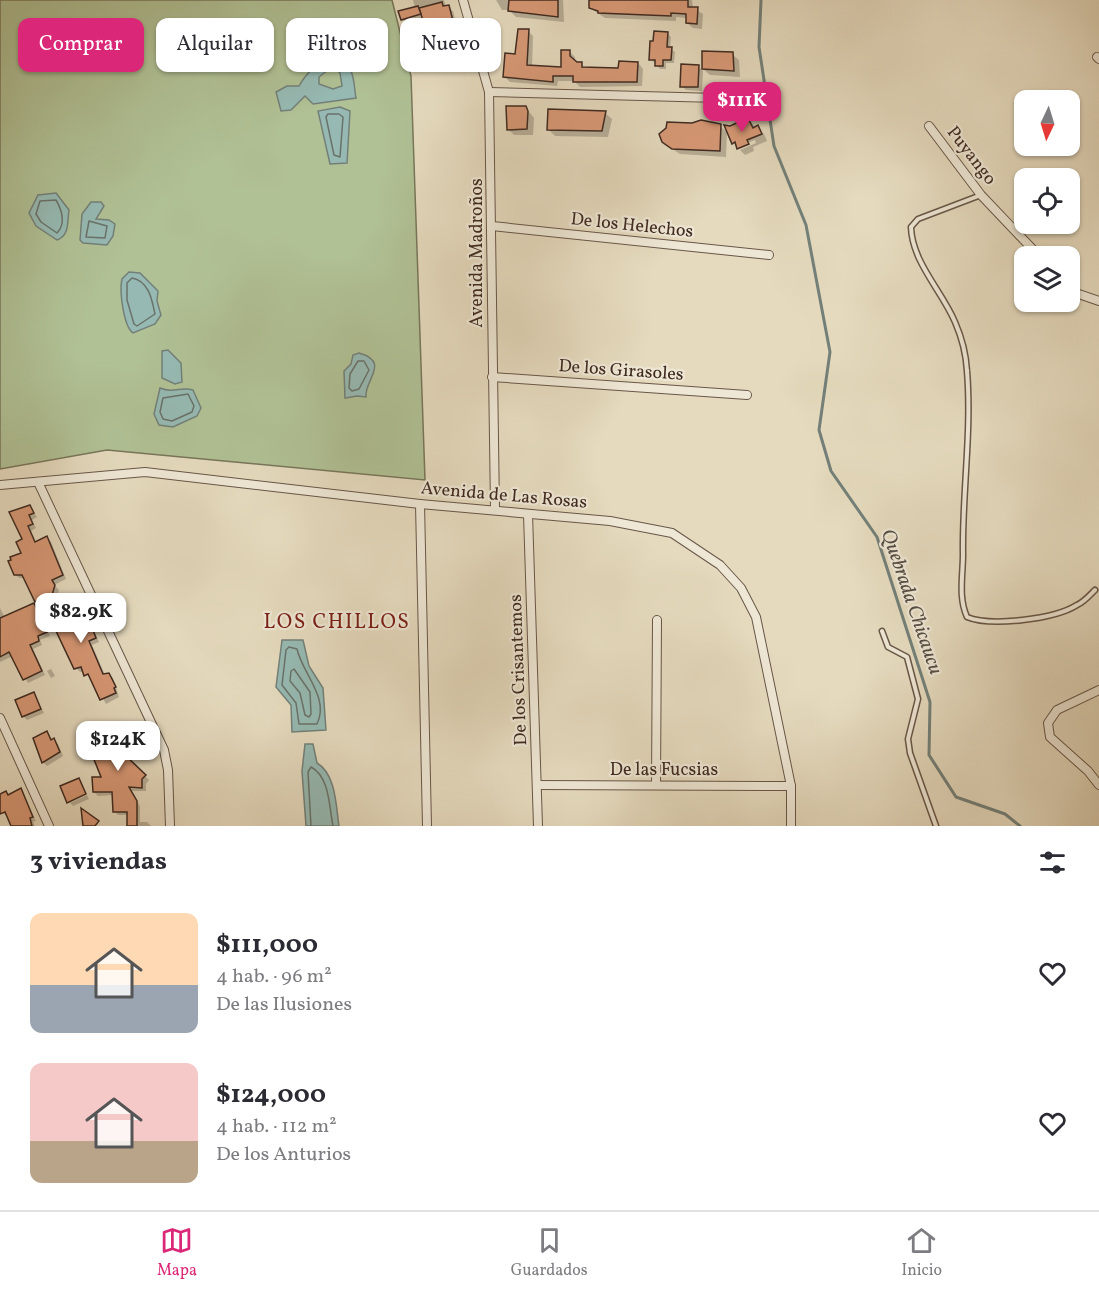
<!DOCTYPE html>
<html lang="es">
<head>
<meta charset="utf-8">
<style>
  body { margin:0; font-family:Vollkorn,serif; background:#f2f2f3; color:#2b2b33; height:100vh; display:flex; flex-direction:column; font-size:22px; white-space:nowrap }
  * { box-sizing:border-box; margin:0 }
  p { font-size:20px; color:#7c7c81 }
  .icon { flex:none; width:33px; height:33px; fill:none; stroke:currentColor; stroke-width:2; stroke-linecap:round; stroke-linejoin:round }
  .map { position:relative; height:826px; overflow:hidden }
  .details { display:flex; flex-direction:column; background:#fff; flex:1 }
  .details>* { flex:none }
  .guide { position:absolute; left:18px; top:18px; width:600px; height:54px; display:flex; gap:12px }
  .needle { width:39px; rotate:184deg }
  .fabs { position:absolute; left:1014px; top:90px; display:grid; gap:12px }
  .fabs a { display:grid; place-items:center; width:66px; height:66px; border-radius:12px; background:#fff; box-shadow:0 2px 4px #0004; font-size:30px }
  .price { position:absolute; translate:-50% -51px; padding:0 14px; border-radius:12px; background:#fff; color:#222; font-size:20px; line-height:39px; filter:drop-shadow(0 2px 3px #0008) }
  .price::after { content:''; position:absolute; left:50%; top:36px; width:18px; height:14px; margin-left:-9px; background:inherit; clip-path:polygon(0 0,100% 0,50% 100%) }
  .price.current { background:#db2777; color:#fff }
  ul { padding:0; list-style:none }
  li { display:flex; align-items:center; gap:18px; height:150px; padding:0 30px }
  li span { display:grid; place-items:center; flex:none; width:168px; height:120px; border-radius:12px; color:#555 }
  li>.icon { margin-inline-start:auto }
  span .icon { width:72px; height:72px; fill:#fffc; stroke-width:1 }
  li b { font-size:26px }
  h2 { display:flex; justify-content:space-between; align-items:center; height:72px; padding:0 30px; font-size:26px }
  .tag { padding:0 21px; border-radius:12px; background:#fff; box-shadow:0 2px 4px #0004; font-size:21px; line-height:54px }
  .tag.current { background:#db2777; color:#fff }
  .tabs { display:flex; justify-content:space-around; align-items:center; height:84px; border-top:2px solid #e1e1e2; background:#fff; font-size:16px; color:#7c7c81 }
  .tabs a { display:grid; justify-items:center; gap:3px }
  .tabs .current { color:#db2777 }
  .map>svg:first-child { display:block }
  .green { fill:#b0c195; stroke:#78765b; stroke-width:1.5 }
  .water { fill:#96bab3; stroke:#738079; stroke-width:1.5; fill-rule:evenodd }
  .shadow { fill:#0003 }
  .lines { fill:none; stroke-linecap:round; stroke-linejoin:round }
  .shore { stroke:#6a726a; stroke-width:1.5 }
  .stream { stroke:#738079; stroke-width:3 }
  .building { fill:#d89976; stroke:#3f2a21; stroke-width:1.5 }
  .service-casing { stroke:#685648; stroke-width:7 }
  .minor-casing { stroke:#685648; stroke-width:10 }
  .service { stroke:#eee7d5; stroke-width:4 }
  .minor { stroke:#eee7d5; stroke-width:8 }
  .labels { text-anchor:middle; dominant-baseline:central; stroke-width:4.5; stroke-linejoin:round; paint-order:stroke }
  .street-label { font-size:18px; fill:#3f2a21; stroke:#eee7d5 }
  .water-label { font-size:20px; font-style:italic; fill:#554e46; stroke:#eee7d5 }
  .quarter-label { font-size:21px; letter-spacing:1.5px; fill:#7a1f14; stroke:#eee7d5 }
</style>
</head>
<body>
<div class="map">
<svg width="1099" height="826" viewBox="0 0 1099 826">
  <rect width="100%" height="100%" fill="#e5dabe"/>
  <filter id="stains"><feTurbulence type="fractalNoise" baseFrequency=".00333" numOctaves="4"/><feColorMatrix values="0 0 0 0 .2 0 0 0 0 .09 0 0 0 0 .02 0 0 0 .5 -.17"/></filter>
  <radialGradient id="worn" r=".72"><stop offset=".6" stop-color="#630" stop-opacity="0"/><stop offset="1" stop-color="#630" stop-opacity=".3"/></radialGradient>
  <path class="green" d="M0 0H392L411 76 425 480 107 450 0 469Z"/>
  <g class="water">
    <path d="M338 60C356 67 353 82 356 98L313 104 305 96 291 110 281 111 276 92 287 86H299C309 68 318 64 338 60ZM328 70H337L340 73 342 86 333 89 319 84V77Z"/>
    <path d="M340 107 350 111 347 163 330 164 318 111Z"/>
    <path d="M56 193 69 210C67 222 70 235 57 240L36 226 29 213 38 195Z"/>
    <path d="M91 202H101L104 206 96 219 109 220 115 224 113 236 107 245 83 243 80 240 82 214Z"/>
    <path d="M129 272 140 273 158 291 157 301 161 315 155 324 133 333C124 327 119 292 122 279Z"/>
    <path d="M168 350 181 363 182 382 175 384 162 378V351Z"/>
    <path d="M359 353C391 362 364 380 366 397L357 396 345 398 344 371 351 364 353 355Z"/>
    <path d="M160 388C173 394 181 386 193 390L201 408 197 416 173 427 159 425 154 414Z"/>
    <path d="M282 640H303L309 666 323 688 326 730 292 732 291 705 276 687Z"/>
    <path d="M305 744H313L317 763C336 774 336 806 339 826H306L302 771Z"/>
  </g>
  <g class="shadow">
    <path d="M413 0H444L446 7 453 11 458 30 432 34 424 19 407 24 402 19 415 8Z"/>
    <path d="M496 0H563L564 22 516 17 509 10H502Z"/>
    <path d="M591 0H692L693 8 703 14 702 29 693 28 687 23V18L676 17V21L605 18 590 8Z"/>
    <path d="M528 31 533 36 532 67 563 69 570 52 575 57V62L586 68 620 70 638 63 643 69 642 86 580 87 574 81H558L557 86 510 82 505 77Z"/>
    <path d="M667 33 671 37 670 48 675 52 674 63H666V69H660L651 59Z"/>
    <path d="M732 54 739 60 740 77 710 75 703 69Z"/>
    <path d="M699 67 703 71 702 91 686 90 682 86Z"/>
    <path d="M525 107 534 118 533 135H514L508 129Z"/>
    <path d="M605 113 612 119 608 137 555 136 549 130Z"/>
    <path d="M749 121 764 134 767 141 753 147 754 151 745 155 740 150 756 143 755 140 738 147 733 143 730 127Z"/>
    <path d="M720 126 727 132 726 157 680 154 666 145 661 134Z"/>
    <path d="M30 507 37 517 32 520 36 528 31 531 36 543 47 538 51 542 66 579 54 585 59 590 55 602 77 603 91 623 99 642 92 645 105 675 109 674 113 678 119 697 106 704 92 678 84 671 80 672 76 668 53 603 51 600 41 605 25 578H19L15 574 23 553Z"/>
    <path d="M34 605 50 636 40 640 42 645 33 649 45 675 28 683 13 656 0 662V608L5 618Z"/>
    <path d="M51 669 55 676 51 678 47 671Z"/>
    <path d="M34 694 44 713 27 720 23 716Z"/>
    <path d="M135 731 146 752 128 759 149 780 146 784V791H131L140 806V822H147L151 826H129V815H118L114 811V795L98 796 94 792 104 779 106 736 111 742Z"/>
    <path d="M46 733 58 744 63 756 47 766 43 762Z"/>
    <path d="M21 790 36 821 33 822 35 826H13L0 807V794L9 796Z"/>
    <path d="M87 795 89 799 73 806 70 803Z"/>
  </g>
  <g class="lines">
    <g class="shore">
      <path d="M328 114H339L343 117 340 157 334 155 326 117Z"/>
      <path d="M56 200C62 210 66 224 57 233L41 222 36 214 40 201Z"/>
      <path d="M89 221 107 226 105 238 86 237Z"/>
      <path d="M132 278C149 281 152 300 155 314L137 326 134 324 127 300V283Z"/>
      <path d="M358 361H364L369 370 359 389 352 391 349 388 350 374Z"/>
      <path d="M188 394 194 406 192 412 172 421 163 419 160 412 163 398Z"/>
      <path d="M289 647 297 649C302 673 330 698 317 724H299L296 703 282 685 286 650Z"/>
      <path d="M294 669 310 692 311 714 309 717 305 715 300 693 290 681 291 671Z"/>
      <path d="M311 826 308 772 311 767C330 777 329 807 333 826"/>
    </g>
    <path class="stream" d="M761 0 759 47 774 146 806 225 830 352 819 430 831 471 877 537 930 702 929 755 956 797 1005 814 1020 826"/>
  </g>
  <g class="building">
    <path d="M509 0H558V17L508 11Z"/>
    <path d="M589 0H688V7H698L697 24 686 23V14L671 13V16L598 13V11L589 8Z"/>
    <path d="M442 2 443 6 449 5 454 25 426 30 419 8Z"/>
    <path d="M418 6 421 14 401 20 398 11Z"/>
    <path d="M518 29H529L527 65 561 67V50H570V56L577 62H582V67L618 68 619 61 638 62 637 82H573V76H553V82L503 77 505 53 515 54Z"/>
    <path d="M654 31 668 32 667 47H672L671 60H663V66H655V60H649L650 41H653Z"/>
    <path d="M702 51 733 52 734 71 702 69Z"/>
    <path d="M681 64 699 65 698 87H680Z"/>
    <path d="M506 106H526L528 111 527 129 507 130Z"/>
    <path d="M548 109 606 111 602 131 547 130Z"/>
    <path d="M701 120 721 124 720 151 672 149 662 142 659 134 666 128 667 122 692 123Z"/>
    <path d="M743 120H749L753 128 758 125 762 134 747 140 749 144 737 149 735 142 732 144 724 125 730 126Z"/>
    <path d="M30 505 34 513 29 515 33 524 28 526 35 542 47 536 63 575 52 580 55 585 50 602 47 596 35 602 22 575H14L8 561 11 560 10 557 21 553 16 542 22 539 9 512Z"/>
    <path d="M67 596 68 599 73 597 88 617 96 638 89 641 103 674 109 673 116 687 114 688 116 693 100 700 88 674 84 676 81 667 74 669 56 631 62 628 50 602Z"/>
    <path d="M34 603 47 632 38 636 39 641 30 645 42 671 23 680 9 652 0 657V618Z"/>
    <path d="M34 692 41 709 22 717 15 700Z"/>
    <path d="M135 729 143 748 125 755 146 775 142 779V788L129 787 137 801V826H127V812H113L112 792H93L92 777H101L89 747 93 745 91 740 107 734 109 741Z"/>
    <path d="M47 731 51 740 54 738 60 752 42 763 33 738Z"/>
    <path d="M79 778 86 794 67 803 60 786Z"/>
    <path d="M21 788 33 817 30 818 32 826H11L5 812 0 814V794L6 791 8 795Z"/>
    <path d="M81 808 99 821 95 826H83Z"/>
  </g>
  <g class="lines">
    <g class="service-casing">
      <g id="service">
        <path d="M981 195 918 219 911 227C912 262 942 291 955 322 962 338 966 353 967 371 972 432 962 493 963 554 963 576 958 597 967 617 991 627 1055 619 1077 605 1084 602 1090 595 1095 590"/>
        <path d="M882 631 888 647 907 657 918 699 908 739 910 753 936 826"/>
      </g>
    </g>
    <g class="minor-casing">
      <g id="minor">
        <path d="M463 0 489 92 495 509"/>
        <path d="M1097 57 1099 59"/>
        <path d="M489 92 718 98"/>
        <path d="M929 126 981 195 1039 256"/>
        <path d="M492 226 769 255"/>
        <path d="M1070 291 1099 301"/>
        <path d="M492 377 747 395"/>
        <path d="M38 482 164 750 168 770 170 826"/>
        <path d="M0 485 145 472 420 504 610 521 672 533 720 565 741 588 756 617 791 786V826"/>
        <path d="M420 504 427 826"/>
        <path d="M528 514 538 826"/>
        <path d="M1099 690 1057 710 1048 723 1050 737 1088 771 1099 785"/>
        <path d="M0 718 49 826"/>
        <path d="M537 785 791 786"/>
        <path d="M656 785 657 620"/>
      </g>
    </g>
    <use href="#service" class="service"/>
    <use href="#minor" class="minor"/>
  </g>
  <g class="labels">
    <g class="street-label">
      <text transform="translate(971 156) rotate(52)">Puyango</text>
      <text transform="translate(632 226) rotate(6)">De los Helechos</text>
      <text transform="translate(477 253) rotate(-90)">Avenida Madroños</text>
      <text transform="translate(621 371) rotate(4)">De los Girasoles</text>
      <text transform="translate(504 496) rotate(5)">Avenida de Las Rosas</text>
      <text transform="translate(519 670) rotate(-92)">De los Crisantemos</text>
      <text x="664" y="770">De las Fucsias</text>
    </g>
    <g class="water-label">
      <text transform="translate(911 602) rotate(71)">Quebrada Chicaucu</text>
    </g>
    <g class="quarter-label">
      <text x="337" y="622">LOS CHILLOS</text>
    </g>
  </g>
  <rect width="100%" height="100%" filter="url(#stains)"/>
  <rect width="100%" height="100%" fill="url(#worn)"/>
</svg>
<div class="fabs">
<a><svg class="needle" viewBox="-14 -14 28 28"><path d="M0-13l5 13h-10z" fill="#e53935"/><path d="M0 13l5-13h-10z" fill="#7c7c81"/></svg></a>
<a><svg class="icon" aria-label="locate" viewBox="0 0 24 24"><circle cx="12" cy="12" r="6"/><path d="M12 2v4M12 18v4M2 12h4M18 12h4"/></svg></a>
<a><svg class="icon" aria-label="layers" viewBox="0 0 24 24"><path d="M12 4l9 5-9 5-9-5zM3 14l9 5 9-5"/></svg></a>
</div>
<b class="price current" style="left:742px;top:133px">$111K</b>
<b class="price" style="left:81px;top:644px">$82.9K</b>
<b class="price" style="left:118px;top:772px">$124K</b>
<div class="guide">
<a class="tag current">Comprar</a>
<a class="tag">Alquilar</a>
<a class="tag">Filtros</a>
<a class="tag">Nuevo</a>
</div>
</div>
<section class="details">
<h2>3 viviendas<svg class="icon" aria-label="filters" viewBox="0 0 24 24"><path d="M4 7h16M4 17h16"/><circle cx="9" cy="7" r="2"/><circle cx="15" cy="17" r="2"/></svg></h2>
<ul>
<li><span style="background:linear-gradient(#ffd9b3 60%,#9aa5b1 0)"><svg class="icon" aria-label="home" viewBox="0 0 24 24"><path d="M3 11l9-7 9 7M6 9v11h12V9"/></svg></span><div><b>$111,000</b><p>4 hab. · 96 m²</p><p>De las Ilusiones</p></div><svg class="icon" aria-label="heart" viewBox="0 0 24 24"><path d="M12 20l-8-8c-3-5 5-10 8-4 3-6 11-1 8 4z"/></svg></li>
<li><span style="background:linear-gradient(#f6c9c9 65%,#b9a48a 0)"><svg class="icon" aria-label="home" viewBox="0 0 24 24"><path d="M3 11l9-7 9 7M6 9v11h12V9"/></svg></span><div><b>$124,000</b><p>4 hab. · 112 m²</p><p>De los Anturios</p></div><svg class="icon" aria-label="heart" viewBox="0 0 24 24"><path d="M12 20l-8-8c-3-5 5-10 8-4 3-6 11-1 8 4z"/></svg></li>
</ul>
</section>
<nav class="tabs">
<a class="current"><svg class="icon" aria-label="map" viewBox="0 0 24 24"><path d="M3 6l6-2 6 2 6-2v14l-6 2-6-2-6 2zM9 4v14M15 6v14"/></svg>Mapa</a>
<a><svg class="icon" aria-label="saved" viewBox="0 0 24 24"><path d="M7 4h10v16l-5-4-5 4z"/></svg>Guardados</a>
<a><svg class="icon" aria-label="home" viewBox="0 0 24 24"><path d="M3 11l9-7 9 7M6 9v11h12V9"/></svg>Inicio</a>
</nav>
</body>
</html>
